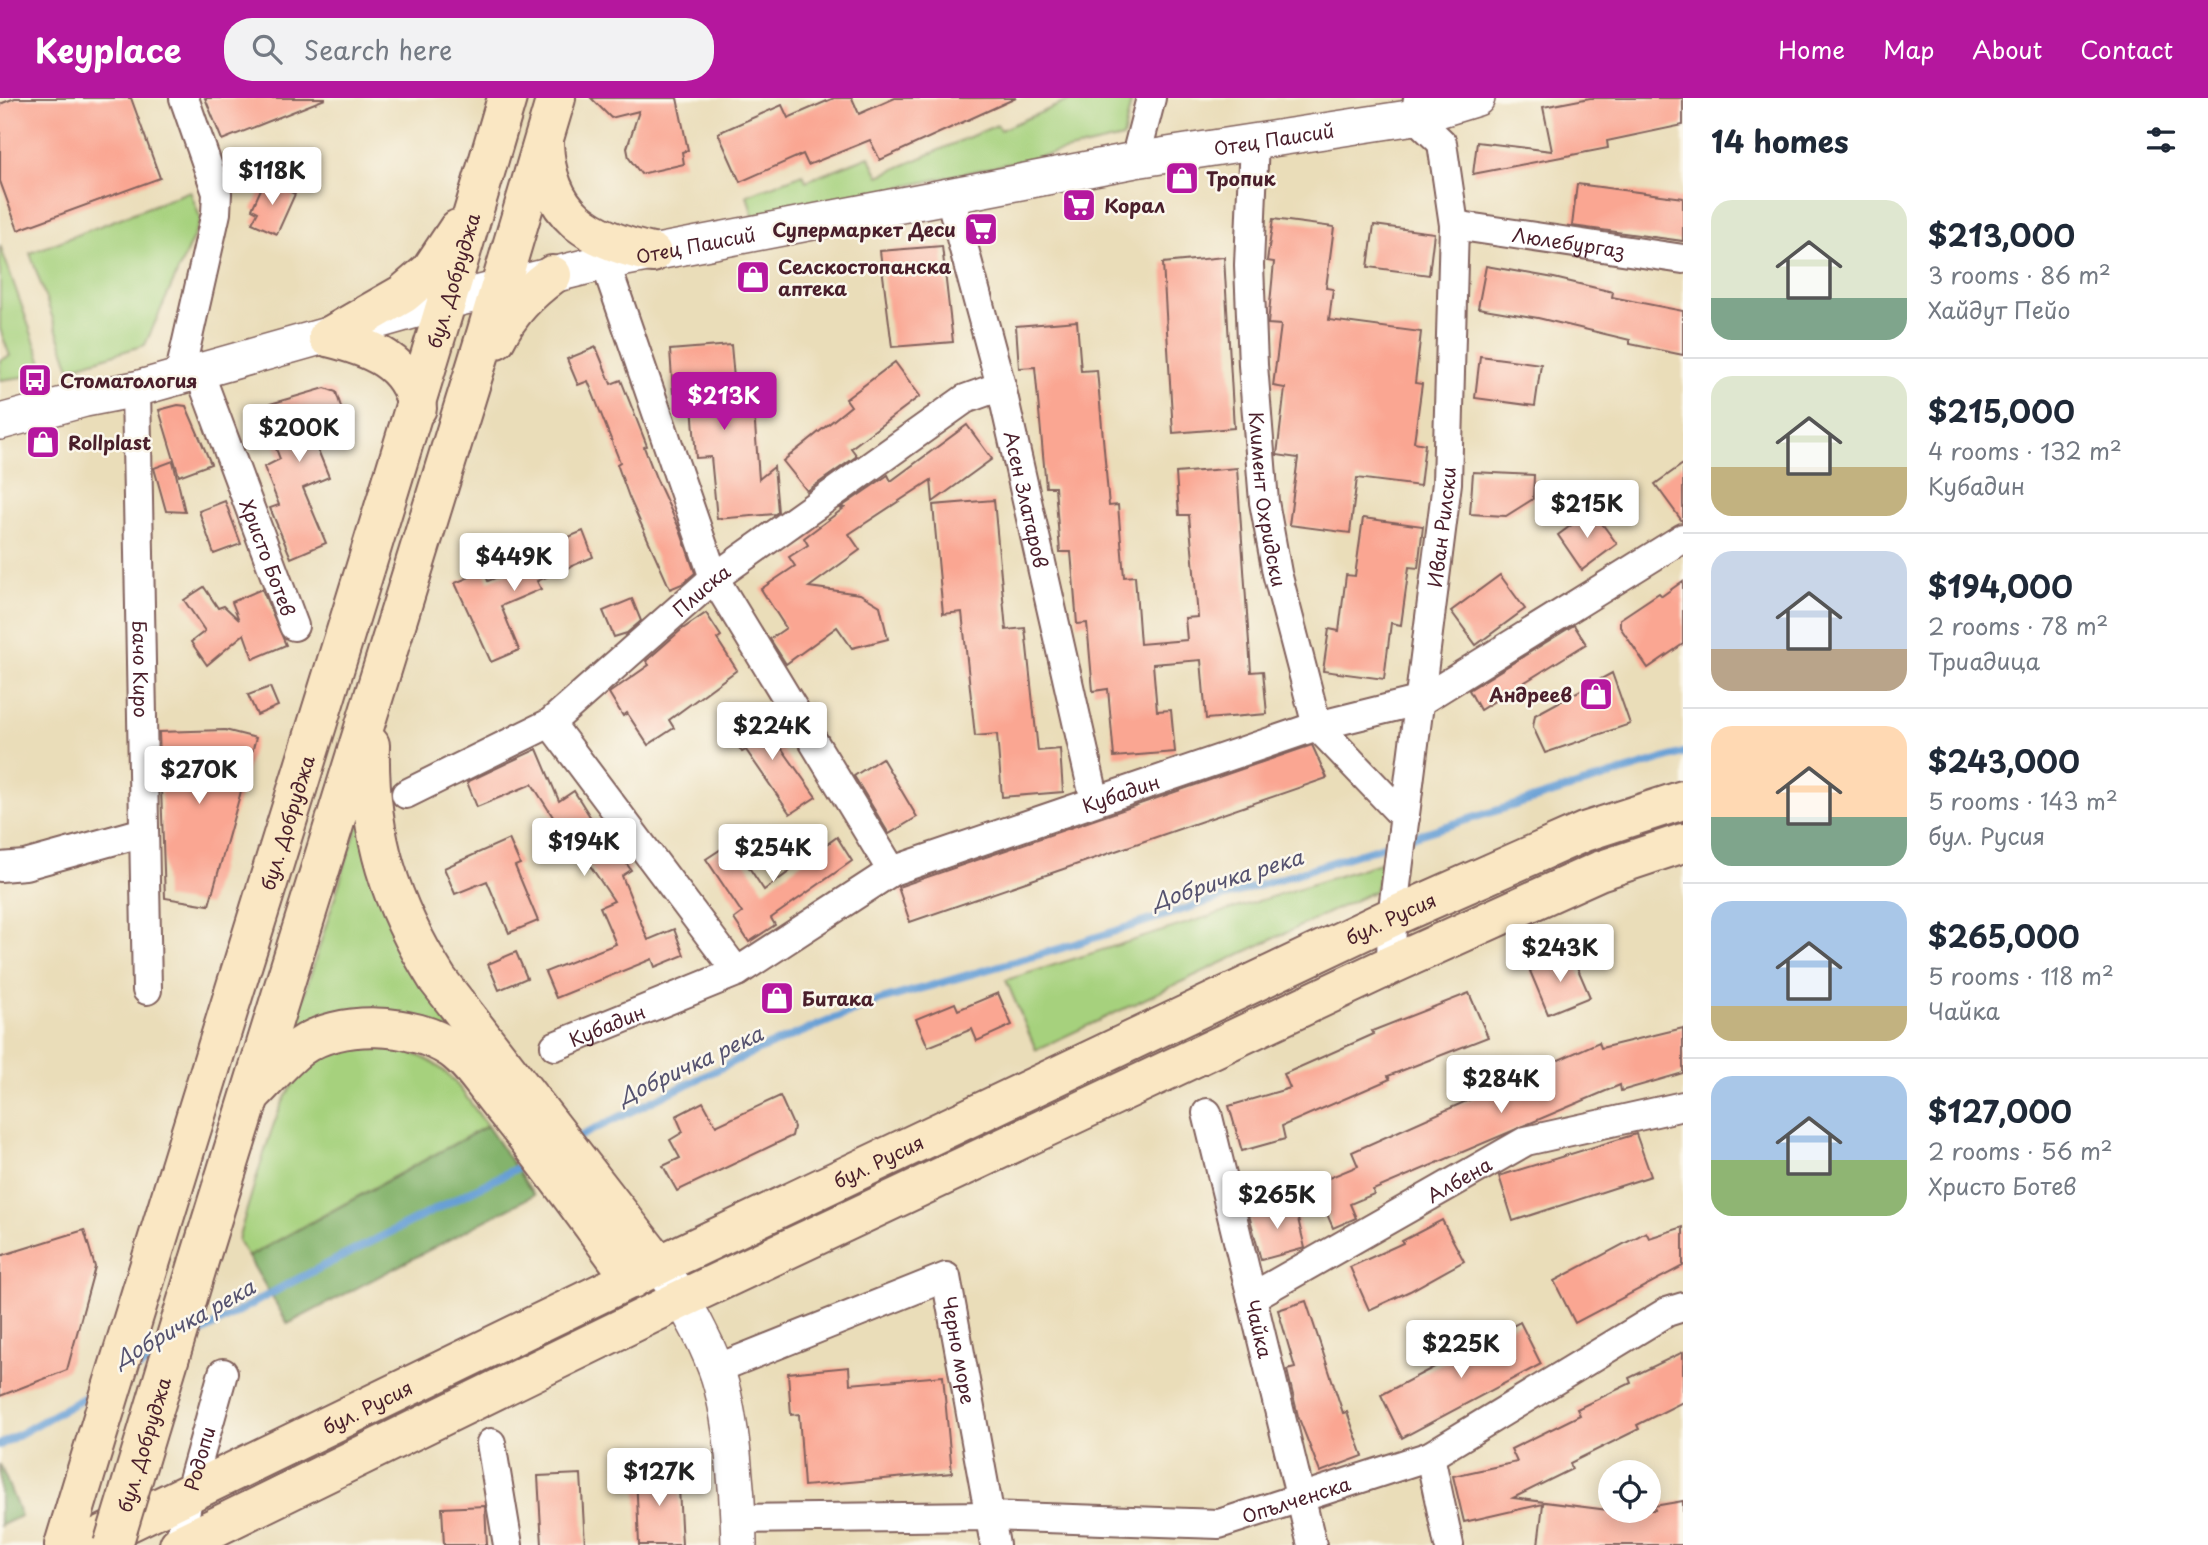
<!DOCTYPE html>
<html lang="en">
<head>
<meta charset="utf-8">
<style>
  body { margin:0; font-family:"Playpen Sans",sans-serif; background:#f2f2f3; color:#1f2937; height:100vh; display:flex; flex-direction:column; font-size:26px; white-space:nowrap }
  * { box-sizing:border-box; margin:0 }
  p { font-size:23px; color:#747a83 }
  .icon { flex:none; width:38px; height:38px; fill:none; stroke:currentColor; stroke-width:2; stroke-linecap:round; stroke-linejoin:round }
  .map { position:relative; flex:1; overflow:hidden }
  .side { display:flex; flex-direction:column; background:#fff; width:525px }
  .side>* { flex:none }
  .buttons { position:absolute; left:1598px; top:1362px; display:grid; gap:14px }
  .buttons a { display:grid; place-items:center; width:63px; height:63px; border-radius:50%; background:#fff; box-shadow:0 4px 18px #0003; font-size:35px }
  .price { position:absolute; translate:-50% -60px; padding:0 16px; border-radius:7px; background:#fff; color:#222; font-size:23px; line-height:46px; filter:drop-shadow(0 2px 4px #0008) }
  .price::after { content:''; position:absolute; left:50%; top:42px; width:21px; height:16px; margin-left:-10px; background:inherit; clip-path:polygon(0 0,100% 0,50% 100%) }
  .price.on { background:#b5179e; color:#fff }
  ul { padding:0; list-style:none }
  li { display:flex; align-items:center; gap:21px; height:175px; padding:0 28px }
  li+li { border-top:2px solid #e0e1e3 }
  li span { display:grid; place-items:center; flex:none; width:196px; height:140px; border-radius:21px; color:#555 }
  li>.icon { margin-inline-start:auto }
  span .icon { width:84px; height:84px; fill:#fffc; stroke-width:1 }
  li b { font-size:30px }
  h2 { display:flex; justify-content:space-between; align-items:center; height:84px; padding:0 28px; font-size:30px }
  header { display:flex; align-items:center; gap:42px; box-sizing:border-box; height:98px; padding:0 35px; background:#b5179e; color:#fff }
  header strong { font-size:33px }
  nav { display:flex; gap:38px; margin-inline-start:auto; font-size:24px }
  .search { width:490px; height:63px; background:#f2f2f3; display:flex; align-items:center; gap:18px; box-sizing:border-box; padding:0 24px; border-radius:28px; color:#747a83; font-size:26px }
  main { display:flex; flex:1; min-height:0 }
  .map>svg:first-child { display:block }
  .green { fill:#a6d17d; stroke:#787854; stroke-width:2 }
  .forest { fill:#84b36c; stroke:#67694c; stroke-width:2 }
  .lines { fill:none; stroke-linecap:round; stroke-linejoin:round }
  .stream { stroke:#669fd5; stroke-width:8 }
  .building { fill:#faa692 }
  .minor-casing { stroke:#82625d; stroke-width:32 }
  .tertiary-casing { stroke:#82625d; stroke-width:38 }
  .secondary-casing { stroke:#82625d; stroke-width:42 }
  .minor { stroke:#fff; stroke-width:28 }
  .tertiary { stroke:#fff; stroke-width:35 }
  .secondary { stroke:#fae7c3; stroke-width:38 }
  .secondary-bridge-casing { stroke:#82625d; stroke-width:42; stroke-linecap:butt }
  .secondary-bridge { stroke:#fae7c3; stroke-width:38 }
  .labels { text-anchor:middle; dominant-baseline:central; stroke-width:5; stroke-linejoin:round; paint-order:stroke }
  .street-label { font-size:19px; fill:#4a1f2b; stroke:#fbf7ec }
  .poi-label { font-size:19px; font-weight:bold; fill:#4a1f2b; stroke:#fbf7ec; text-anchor:start }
  .water-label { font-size:21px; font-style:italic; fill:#55526f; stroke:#fbf7ec }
</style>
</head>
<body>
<header>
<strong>Keyplace</strong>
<div class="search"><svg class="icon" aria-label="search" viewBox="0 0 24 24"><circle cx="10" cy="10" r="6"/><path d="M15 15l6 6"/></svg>Search here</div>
<nav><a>Home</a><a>Map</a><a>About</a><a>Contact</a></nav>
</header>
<main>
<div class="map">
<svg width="1683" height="1447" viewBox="0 0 1683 1447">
  <rect width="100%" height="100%" fill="#fbf7ec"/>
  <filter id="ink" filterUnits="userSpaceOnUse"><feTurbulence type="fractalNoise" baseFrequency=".0143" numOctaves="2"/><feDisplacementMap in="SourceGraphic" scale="14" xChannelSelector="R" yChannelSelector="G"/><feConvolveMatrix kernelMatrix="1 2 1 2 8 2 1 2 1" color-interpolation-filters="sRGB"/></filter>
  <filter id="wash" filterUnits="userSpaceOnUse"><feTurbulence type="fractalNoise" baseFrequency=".00686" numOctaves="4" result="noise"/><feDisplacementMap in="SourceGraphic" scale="28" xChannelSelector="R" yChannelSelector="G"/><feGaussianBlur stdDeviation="1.57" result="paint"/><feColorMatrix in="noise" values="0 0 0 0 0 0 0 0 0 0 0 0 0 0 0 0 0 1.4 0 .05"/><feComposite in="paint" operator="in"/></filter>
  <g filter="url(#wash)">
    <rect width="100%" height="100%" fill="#eaddb9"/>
    <g class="green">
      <path d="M1075 0H1132L1123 40 754 122 747 97 803 76 806 83 869 58 879 78 997 27 1000 32Z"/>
      <path d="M190 93 201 122 145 247 70 270 30 155Z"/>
      <path d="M0 147 46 276 0 282V262L10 258 0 231Z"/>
      <path d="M359 723 455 931 292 935Z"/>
      <path d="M1383 764 1375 793 1036 952 1006 882Z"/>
      <path d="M371 946C441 957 448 973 487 1028L248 1159 238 1142C246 1114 254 1087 263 1059 282 997 298 952 371 946Z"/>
    </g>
    <g class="forest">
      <path d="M487 1028 534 1097 288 1226 248 1159Z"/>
      <path d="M0 1366 21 1418 0 1428Z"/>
    </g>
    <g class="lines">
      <g class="stream">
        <path d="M1408 740 1683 655"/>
        <path d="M574 1041 758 952 878 903 1062 850 1396 744"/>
        <path d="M189 1241 288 1186 531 1063"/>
        <path d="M131 1274 156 1260"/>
        <path d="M0 1347 98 1292"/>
      </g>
    </g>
    <g id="blocks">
      <g class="building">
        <path d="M15 0H131L160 80 18 132 0 83V6Z"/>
        <path d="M205 0H325V1L222 42Z"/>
        <path d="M591 0H677L688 52 682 54 684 66 641 76 629 60 627 50 639 13 611 20Z"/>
        <path d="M834 0H852L859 16 895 0H1016L880 62 870 42 808 67 803 56 740 84 718 35 782 7 788 20Z"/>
        <path d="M1590 0H1683V27L1607 43 1608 50 1473 76 1477 44 1552 53 1543 9Z"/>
        <path d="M265 82 295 96 277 136 252 125 258 114 252 111Z"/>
        <path d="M1577 86 1683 100V143L1572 128Z"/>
        <path d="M1273 121 1334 129 1326 190 1333 191 1329 222 1421 234 1415 285 1422 286 1414 344 1425 346 1420 388 1357 380 1350 435 1289 427 1298 360 1277 357 1285 290 1273 288 1281 227 1268 226 1274 164 1267 163Z"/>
        <path d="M1374 127 1434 135 1429 177 1368 169Z"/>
        <path d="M942 148 953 244 892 249 880 153Z"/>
        <path d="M1224 159 1234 330 1173 335 1163 165Z"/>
        <path d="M1486 168 1554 180 1613 194 1612 199 1683 213V257L1630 246V242L1538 220 1478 210Z"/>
        <path d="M1077 223 1081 273 1097 272 1109 408 1118 407 1124 479 1135 478 1140 546 1187 542 1185 520 1198 519 1189 417H1179L1176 375 1237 370 1251 574 1263 573 1267 616 1206 621 1201 562 1153 566 1157 613 1171 612 1175 654 1114 659 1108 591 1093 593 1087 525 1077 526 1071 454H1060L1055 389H1046L1035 269 1019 270 1016 228Z"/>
        <path d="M731 247 737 314 754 313 759 381 774 369 778 414 775 416 717 421 711 359 696 360 691 293 673 295 670 252Z"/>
        <path d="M596 249 611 286 621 282 647 348 644 349 656 380 680 432 695 475 682 486 670 491 629 399 617 366 620 364 588 283 578 287 567 261Z"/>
        <path d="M1480 258 1541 266 1535 308 1475 300Z"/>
        <path d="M895 264 920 298 851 350 857 358 807 393 783 363 851 308 846 301Z"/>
        <path d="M325 290 336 294 341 309 335 327 311 335 329 379 303 390 326 445 291 460 270 410 279 407 264 369 280 361 260 309Z"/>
        <path d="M178 307 186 308 211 366 179 378 159 312Z"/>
        <path d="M967 327 992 361 933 404 931 382 849 436 860 452 809 489 860 496 880 508 888 541 852 550 837 529 786 566 770 541 786 530 761 491 795 468 789 459 808 447 804 440 844 410H840L888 377 891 383Z"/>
        <path d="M173 363 185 414 166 413 154 370Z"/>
        <path d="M1683 366V423H1682L1655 386Z"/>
        <path d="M1473 374 1534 377 1533 401 1506 418 1470 416Z"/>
        <path d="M994 402 1006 532 1025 530 1038 653 1060 651 1063 694 1002 699 997 636 975 638 962 514 943 516 933 407Z"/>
        <path d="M225 403 241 446 214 456 199 413Z"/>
        <path d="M1592 412 1617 446 1582 472 1558 437Z"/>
        <path d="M1363 420 1423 428 1418 470 1409 469 1401 527 1391 525 1384 581 1323 573 1329 531 1339 533 1346 477 1355 478Z"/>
        <path d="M583 433 593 459 537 483 541 491 501 508 519 552 491 564 455 485 484 473 488 483 558 454 554 445Z"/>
        <path d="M1500 477 1525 511 1476 547 1451 513Z"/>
        <path d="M1683 483V546L1648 570 1620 529V521L1659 495 1662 498Z"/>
        <path d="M204 489 218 510 224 508 239 522 232 504 262 491 286 547 253 561 244 536 207 567 191 544 205 533 184 502Z"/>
        <path d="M632 501 641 523 627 535 614 539 603 513Z"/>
        <path d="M706 515 721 538 717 541 737 572 669 622 674 630 648 647 627 615 623 618 609 595 649 567 646 563 681 532Z"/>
        <path d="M1574 527 1586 546 1480 612 1469 592Z"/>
        <path d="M1612 575 1630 626 1545 655 1533 629 1535 617Z"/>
        <path d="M270 589 278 608 257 617 248 597Z"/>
        <path d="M753 613 777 650 780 648 816 699 790 716 746 652 742 654 726 631Z"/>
        <path d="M225 632 256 640 209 807 165 800 159 634Z"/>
        <path d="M1312 647 1327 680 910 824 898 789Z"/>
        <path d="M537 651 559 703 574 693 611 752 615 749 631 772 622 778 648 842 674 831 684 857 655 869 652 861 556 900 545 874 616 846 600 809 614 803 587 763 583 766 532 686 477 709 467 684Z"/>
        <path d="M882 660 917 719 889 736 854 678Z"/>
        <path d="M837 739 852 763 771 820 775 827 749 844 734 821 742 815 706 761 732 744 764 792Z"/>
        <path d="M509 741 520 766 515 768 538 823 509 835 487 783 455 796 444 770Z"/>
        <path d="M516 854 527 880 499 892 488 866Z"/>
        <path d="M1571 855 1590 899 1548 916 1530 873Z"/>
        <path d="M998 895 1012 927 977 943 972 931 928 949 916 921 955 905 958 912Z"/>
        <path d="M1469 895 1488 939 1388 978 1390 981 1282 1028 1285 1041 1242 1053 1229 1008 1290 990 1284 976 1374 936 1372 933Z"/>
        <path d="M1683 930V975L1621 993 1620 987 1373 1092 1374 1096 1350 1106 1356 1120 1333 1130 1314 1086 1358 1068 1352 1054 1599 944 1601 950Z"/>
        <path d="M780 998 794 1029 792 1038 677 1093 663 1068 680 1060 670 1042 683 1034 676 1018 703 1004 716 1028Z"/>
        <path d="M1636 1036 1651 1078 1513 1123 1499 1078Z"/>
        <path d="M1294 1104 1305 1150 1261 1162 1249 1117Z"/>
        <path d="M1442 1122 1464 1163 1410 1193 1369 1212 1350 1169 1403 1145 1402 1143Z"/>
        <path d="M1683 1129V1168L1575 1225 1554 1183 1646 1134 1649 1140Z"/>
        <path d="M84 1132 95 1169 67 1272 0 1298V1158Z"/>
        <path d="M1306 1203 1343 1315 1347 1314 1363 1358 1320 1374 1298 1318 1287 1272 1295 1270 1278 1212Z"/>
        <path d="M1520 1224 1541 1266 1402 1340 1381 1297Z"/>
        <path d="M1683 1254V1304L1637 1327 1639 1331 1570 1365 1572 1371 1513 1400 1608 1412H1655L1654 1408 1683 1403V1447H1538L1543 1406 1464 1424 1453 1378 1517 1364 1511 1351 1580 1317 1577 1311 1631 1285 1629 1280Z"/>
        <path d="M849 1269 850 1286 943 1278 952 1375 804 1388 799 1316 791 1317 788 1275Z"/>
        <path d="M678 1371 682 1447H639L636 1374Z"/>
        <path d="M581 1376 585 1447H542L538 1378Z"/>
        <path d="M485 1408 487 1447H444L442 1410Z"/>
      </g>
    </g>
  </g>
  <g filter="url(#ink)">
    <use href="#blocks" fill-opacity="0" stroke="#82625d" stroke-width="2"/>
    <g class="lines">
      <g class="minor-casing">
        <g id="minor">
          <path id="s1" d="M1254 42 1249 167 1253 267 1264 404 1277 475 1317 628 1405 720"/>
          <path d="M1135 62 1151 0"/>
          <path id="s2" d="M950 99 1001 288 1095 703"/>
          <path id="s3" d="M1454 127 1683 161"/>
          <path d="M605 164 714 480 892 773"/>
          <path id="s4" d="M199 274 294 528"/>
          <path d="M179 279 216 115 217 95 184 0"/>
          <path id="s5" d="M136 291 147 892"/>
          <path d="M550 625 737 874"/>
          <path id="s6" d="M406 696 550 625 714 480 965 301 1001 288"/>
          <path d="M0 769 25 767 144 734"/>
          <path id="s7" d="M1391 867 1392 819 1447 385 1454 127 1442 45 1415 19 1418 1"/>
          <path id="s8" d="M555 948 737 874 892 773 1317 628 1422 602 1683 440"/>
          <path id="s9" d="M1207 1015 1312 1447"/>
          <path id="s10" d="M1252 1199 1526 1043 1683 1008"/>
          <path id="s11" d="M716 1271 946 1179 995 1447"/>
          <path d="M491 1345 508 1447"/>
          <path d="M1430 1358 1449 1447"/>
          <path id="s12" d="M738 1421 989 1418 1219 1426 1430 1358 1667 1214 1683 1209"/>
          <path id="s13" d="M179 1447 189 1396 223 1275"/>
        </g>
      </g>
      <g class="tertiary-casing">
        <g id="tertiary">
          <path id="s14" d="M0 324 85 301 136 291 448 203 605 164 1135 62 1415 19 1477 0"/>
          <path d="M659 1167C682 1199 702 1234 716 1271 732 1313 738 1400 739 1447"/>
        </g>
      </g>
      <g class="secondary-casing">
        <g id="secondary">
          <path d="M544 46C547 116 588 141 652 155"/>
          <path d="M328 239 403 196 430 173 458 131"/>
          <path d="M328 239C369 249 410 263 417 310"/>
          <path d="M496 241C510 213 528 195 552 177"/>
          <path d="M370 647C368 737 390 806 438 882L659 1167"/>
          <path d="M254 994C269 979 284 961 300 949 339 921 413 924 452 951 471 964 486 989 501 1007 547 1063 589 1122 632 1181"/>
          <path d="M198 1166 486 236 556 0"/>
          <path id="s15" d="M64 1447C210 964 365 484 507 0"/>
          <path id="s16" d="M82 1447 659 1167 1392 819 1584 734 1683 702"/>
          <path d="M179 1447 684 1200 1391 867 1599 773 1683 745"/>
        </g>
      </g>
      <use href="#minor" class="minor"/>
      <use href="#tertiary" class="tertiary"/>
      <use href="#secondary" class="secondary"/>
      <g class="secondary-bridge-casing">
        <g id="secondary-bridge">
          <path id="s17" d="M113 1447 198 1166"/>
        </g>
      </g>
      <use href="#secondary-bridge" class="secondary-bridge"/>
    </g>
  </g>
  <defs>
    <g id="shop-square" transform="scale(1.75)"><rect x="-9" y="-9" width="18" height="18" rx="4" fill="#b5179e" stroke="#fbf7ec"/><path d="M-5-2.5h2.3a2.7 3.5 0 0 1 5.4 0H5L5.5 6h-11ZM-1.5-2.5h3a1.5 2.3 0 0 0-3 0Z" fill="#fff"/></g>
    <g id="supermarket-square" transform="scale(1.75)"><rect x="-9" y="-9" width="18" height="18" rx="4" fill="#b5179e" stroke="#fbf7ec"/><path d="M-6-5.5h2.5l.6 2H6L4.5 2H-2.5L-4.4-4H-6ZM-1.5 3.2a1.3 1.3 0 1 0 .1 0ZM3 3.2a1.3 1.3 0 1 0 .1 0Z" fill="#fff"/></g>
    <g id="bus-square" transform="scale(1.75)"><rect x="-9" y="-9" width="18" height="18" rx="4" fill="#b5179e" stroke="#fbf7ec"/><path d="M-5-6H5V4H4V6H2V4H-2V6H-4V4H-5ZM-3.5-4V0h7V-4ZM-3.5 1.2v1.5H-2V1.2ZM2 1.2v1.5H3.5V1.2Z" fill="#fff"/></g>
  </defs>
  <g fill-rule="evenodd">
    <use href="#shop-square" x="1182" y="80"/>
    <use href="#supermarket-square" x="1079" y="107"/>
    <use href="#supermarket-square" x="981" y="131"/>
    <use href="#shop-square" x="753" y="179"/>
    <use href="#bus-square" x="35" y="282"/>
    <use href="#shop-square" x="43" y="344"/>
    <use href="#shop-square" x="1596" y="596"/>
    <use href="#shop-square" x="777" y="900"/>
  </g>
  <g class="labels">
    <g class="street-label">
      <text stroke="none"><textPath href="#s14" startOffset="1306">Отец Паисий</textPath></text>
      <text stroke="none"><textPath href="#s3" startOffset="116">Люлебургаз</textPath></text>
      <text stroke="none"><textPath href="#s14" startOffset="718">Отец Паисий</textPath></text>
      <text stroke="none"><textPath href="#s15" startOffset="1323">бул. Добруджа</textPath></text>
      <text stroke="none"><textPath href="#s2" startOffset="312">Асен Златаров</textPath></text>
      <text stroke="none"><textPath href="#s1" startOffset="360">Климент Охридски</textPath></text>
      <text stroke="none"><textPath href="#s7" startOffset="441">Иван Рилски</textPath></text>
      <text stroke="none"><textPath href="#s4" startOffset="198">Христо Ботев</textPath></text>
      <text stroke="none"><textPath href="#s6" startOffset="362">Плиска</textPath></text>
      <text stroke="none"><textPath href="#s5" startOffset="280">Бачо Киро</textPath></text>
      <text stroke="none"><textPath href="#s8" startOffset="623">Кубадин</textPath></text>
      <text stroke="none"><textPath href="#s15" startOffset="756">бул. Добруджа</textPath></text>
      <text stroke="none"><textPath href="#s16" startOffset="1451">бул. Русия</textPath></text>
      <text stroke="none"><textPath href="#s8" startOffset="56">Кубадин</textPath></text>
      <text stroke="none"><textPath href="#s16" startOffset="884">бул. Русия</textPath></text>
      <text stroke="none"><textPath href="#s10" startOffset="238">Албена</textPath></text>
      <text stroke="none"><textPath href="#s9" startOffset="222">Чайка</textPath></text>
      <text stroke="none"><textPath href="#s11" startOffset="322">Черно море</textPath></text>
      <text stroke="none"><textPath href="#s16" startOffset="317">бул. Русия</textPath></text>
      <text stroke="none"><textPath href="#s17" startOffset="105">бул. Добруджа</textPath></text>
      <text stroke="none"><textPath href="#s13" startOffset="89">Родопи</textPath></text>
      <text stroke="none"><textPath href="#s12" startOffset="562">Опълченска</textPath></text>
    </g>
    <g class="poi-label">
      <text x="1206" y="80">Тропик</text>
      <text x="1104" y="107">Корал</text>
      <text x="956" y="131" text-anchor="end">Супермаркет Деси</text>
      <text x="778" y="168">Селскостопанска<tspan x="778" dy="22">аптека</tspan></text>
      <text x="60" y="282">Стоматология</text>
      <text x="68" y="344">Rollplast</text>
      <text x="1572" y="596" text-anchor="end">Андреев</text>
      <text x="802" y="900">Битака</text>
    </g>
    <g class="water-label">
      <text transform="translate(1227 780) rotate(-17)">Добричка река</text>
      <text transform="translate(690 966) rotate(-25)">Добричка река</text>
      <text transform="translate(184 1224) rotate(-29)">Добричка река</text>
    </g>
  </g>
</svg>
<div class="buttons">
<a><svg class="icon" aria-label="locate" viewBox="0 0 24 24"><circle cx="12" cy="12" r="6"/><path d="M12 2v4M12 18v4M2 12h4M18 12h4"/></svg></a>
</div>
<b class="price" style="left:272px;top:109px">$118K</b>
<b class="price on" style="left:724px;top:334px">$213K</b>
<b class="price" style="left:299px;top:366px">$200K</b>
<b class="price" style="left:1587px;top:442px">$215K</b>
<b class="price" style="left:514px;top:495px">$449K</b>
<b class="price" style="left:772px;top:664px">$224K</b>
<b class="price" style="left:199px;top:708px">$270K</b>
<b class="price" style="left:584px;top:780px">$194K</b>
<b class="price" style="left:773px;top:786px">$254K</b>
<b class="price" style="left:1560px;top:886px">$243K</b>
<b class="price" style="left:1501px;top:1017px">$284K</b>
<b class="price" style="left:1277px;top:1133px">$265K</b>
<b class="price" style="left:1461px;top:1282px">$225K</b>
<b class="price" style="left:659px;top:1410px">$127K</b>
</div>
<section class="side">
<h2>14 homes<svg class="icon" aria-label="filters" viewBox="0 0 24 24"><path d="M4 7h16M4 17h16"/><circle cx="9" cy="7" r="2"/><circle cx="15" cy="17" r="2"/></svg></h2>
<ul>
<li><span style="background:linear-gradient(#dfe7d0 70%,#7fa58c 0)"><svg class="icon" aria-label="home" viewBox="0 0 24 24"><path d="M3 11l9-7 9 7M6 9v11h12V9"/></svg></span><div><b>$213,000</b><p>3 rooms · 86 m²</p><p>Хайдут Пейо</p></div></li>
<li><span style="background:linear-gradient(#dfe7d0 65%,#c2b280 0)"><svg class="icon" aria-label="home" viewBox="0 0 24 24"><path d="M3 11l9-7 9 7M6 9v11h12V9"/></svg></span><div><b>$215,000</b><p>4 rooms · 132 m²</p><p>Кубадин</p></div></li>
<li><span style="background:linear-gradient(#c9d6e8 70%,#b9a48a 0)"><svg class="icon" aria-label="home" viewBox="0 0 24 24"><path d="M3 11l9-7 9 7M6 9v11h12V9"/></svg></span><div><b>$194,000</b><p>2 rooms · 78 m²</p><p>Триадица</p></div></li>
<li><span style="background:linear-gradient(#ffd9b3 65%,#7fa58c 0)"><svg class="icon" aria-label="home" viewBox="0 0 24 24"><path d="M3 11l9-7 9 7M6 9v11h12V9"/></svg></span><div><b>$243,000</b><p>5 rooms · 143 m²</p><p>бул. Русия</p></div></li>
<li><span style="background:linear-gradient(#a9c7e8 75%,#c2b280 0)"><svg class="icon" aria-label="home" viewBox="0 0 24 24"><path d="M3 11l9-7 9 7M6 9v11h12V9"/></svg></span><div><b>$265,000</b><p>5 rooms · 118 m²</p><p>Чайка</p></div></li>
<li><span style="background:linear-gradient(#a9c7e8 60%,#8fb573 0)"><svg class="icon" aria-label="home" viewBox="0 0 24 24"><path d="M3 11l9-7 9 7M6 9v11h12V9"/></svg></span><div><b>$127,000</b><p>2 rooms · 56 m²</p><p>Христо Ботев</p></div></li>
</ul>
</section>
</main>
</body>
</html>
